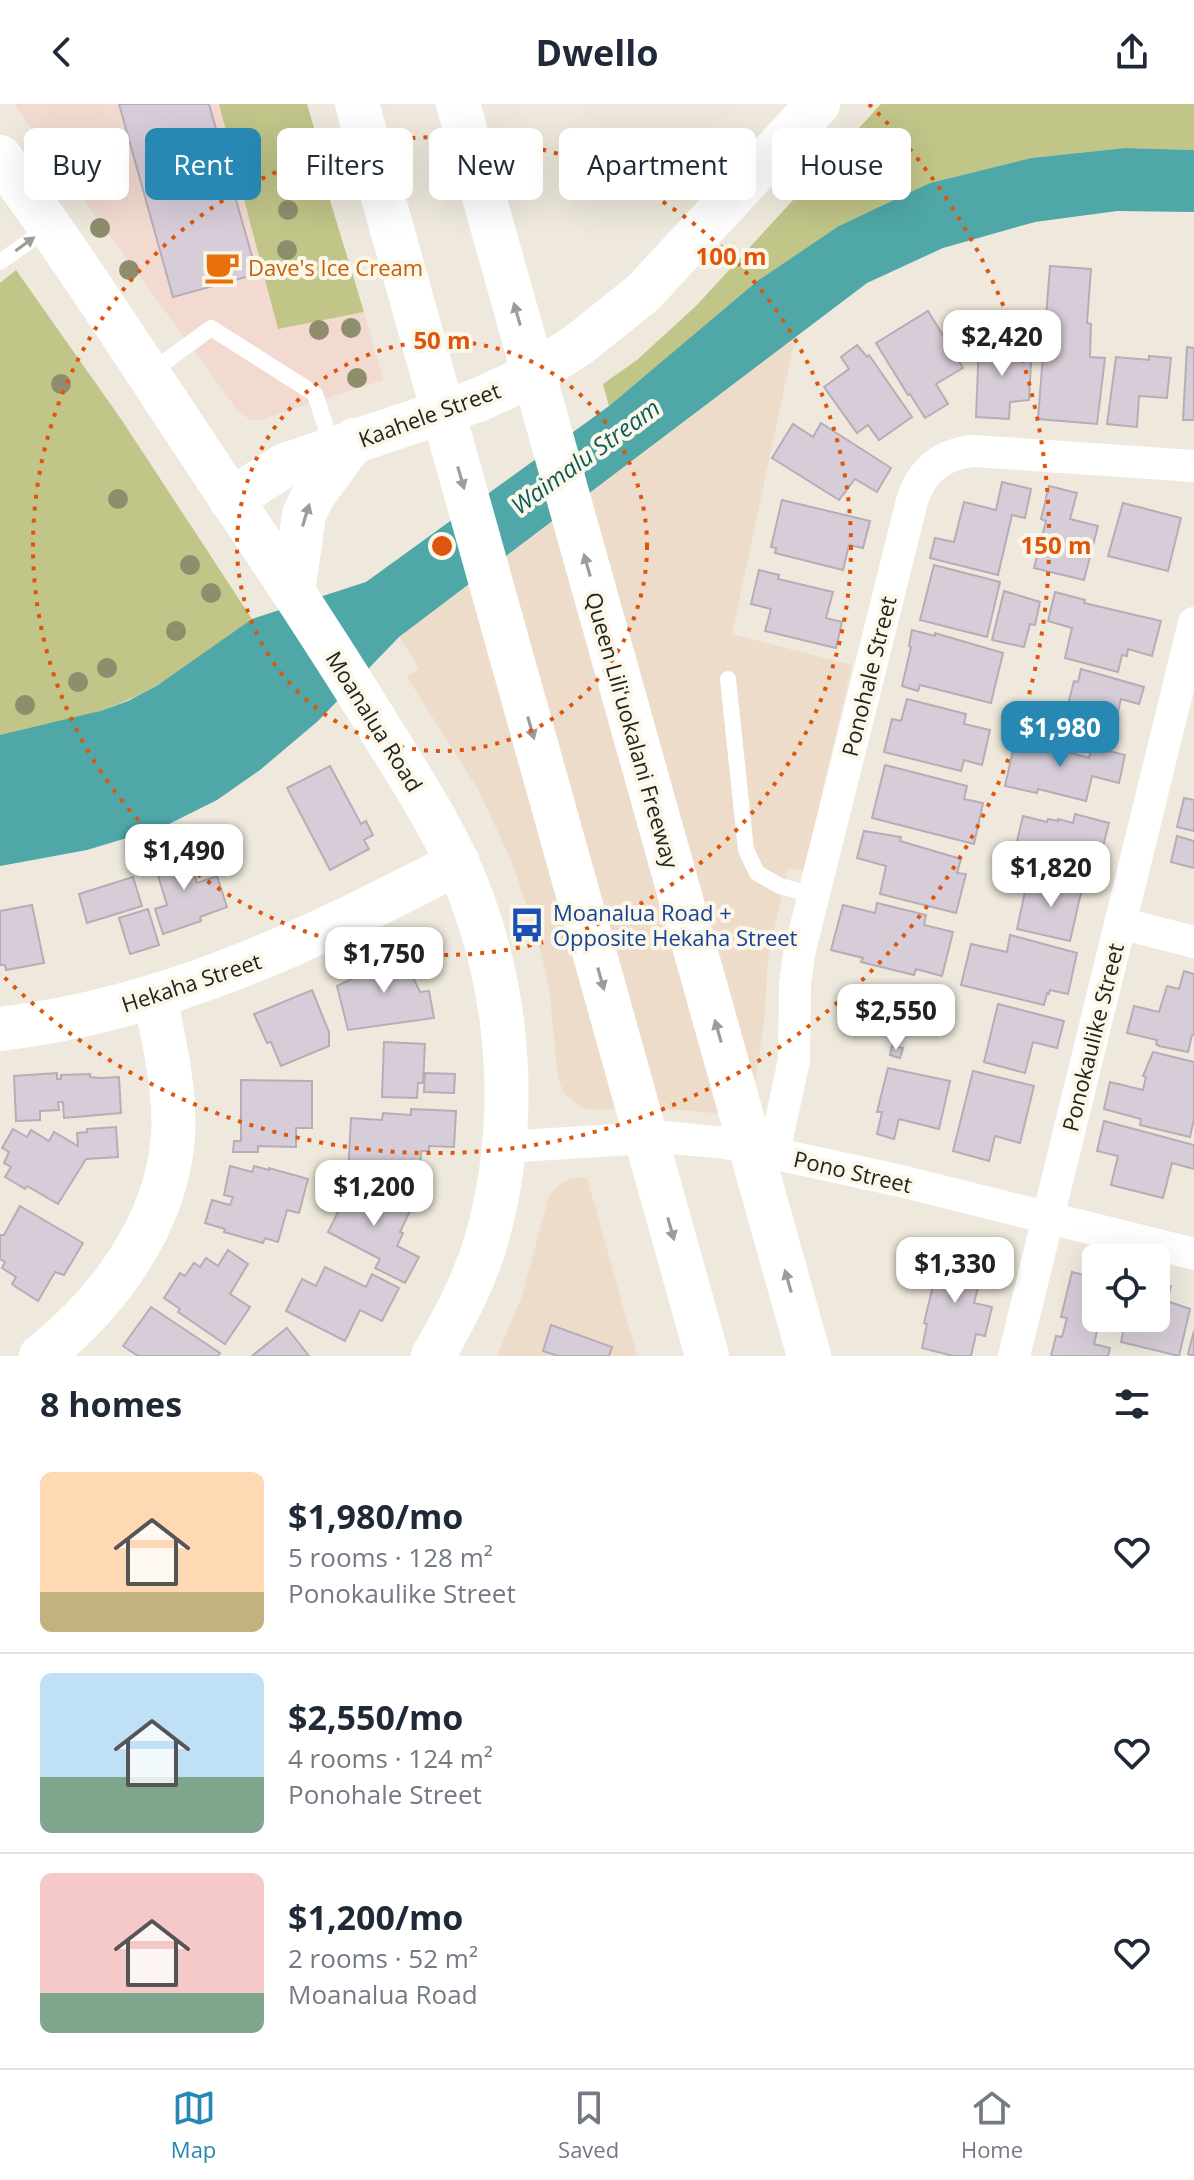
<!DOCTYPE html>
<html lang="en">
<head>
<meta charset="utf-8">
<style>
  body { margin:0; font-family:"Open Sans",sans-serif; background:#f6f6f7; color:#1f2937; height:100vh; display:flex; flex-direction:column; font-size:30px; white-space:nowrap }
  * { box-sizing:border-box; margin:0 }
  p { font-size:26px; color:#747a83 }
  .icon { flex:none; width:44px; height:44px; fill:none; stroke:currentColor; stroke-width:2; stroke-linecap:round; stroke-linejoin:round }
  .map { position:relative; height:1252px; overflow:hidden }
  .side { display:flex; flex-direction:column; background:#fff; flex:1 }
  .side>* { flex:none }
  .banner { position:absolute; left:24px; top:24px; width:1146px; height:72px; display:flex; gap:16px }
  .buttons { position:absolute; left:1082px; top:1140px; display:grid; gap:16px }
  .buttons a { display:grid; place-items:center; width:88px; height:88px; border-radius:12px; background:#fff; box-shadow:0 8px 32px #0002; font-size:40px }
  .price { position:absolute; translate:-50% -68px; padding:0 18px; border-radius:16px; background:#fff; color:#222; font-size:26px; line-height:52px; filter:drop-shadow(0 2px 4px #0008) }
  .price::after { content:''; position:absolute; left:50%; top:48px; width:24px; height:18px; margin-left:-12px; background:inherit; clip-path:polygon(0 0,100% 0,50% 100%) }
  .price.on { background:#2688b3; color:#fff }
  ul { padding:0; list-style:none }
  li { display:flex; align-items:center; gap:24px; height:200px; padding:0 40px }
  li+li { border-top:2px solid #e0e1e3 }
  li span { display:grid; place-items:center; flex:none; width:224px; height:160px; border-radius:12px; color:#555 }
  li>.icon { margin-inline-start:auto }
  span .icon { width:96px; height:96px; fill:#fffc; stroke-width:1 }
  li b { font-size:34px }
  h2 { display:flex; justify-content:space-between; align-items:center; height:96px; padding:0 40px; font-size:34px }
  .tag { padding:0 28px; border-radius:12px; background:#fff; box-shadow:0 8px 32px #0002; font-size:28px; line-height:72px }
  .tag.on { background:#2688b3; color:#fff }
  header { display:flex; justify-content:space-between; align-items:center; height:104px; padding:0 40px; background:#fff; font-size:36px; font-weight:700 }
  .menu { display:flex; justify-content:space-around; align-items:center; height:112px; border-top:2px solid #e0e1e3; background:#fff; font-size:22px; color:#747a83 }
  .menu a { display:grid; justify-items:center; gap:4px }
  .menu .on { color:#2688b3 }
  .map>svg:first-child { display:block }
  .commercial { fill:#f2dad0 }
  .industrial { fill:#eedccb }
  .green { fill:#c1c588 }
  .water { fill:#4fa7a8 }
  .building { fill:#d7cdd8; stroke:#b6adb7; stroke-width:2 }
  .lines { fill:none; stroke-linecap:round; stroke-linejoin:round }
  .lane { stroke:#fff; stroke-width:16 }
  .street { stroke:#fff; stroke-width:32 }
  .secondary { stroke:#fff; stroke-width:44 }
  .highway { stroke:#fff; stroke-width:44 }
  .tree { fill:#8e8d6c }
  .oneway { fill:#9d9c9a }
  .ring { fill:none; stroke:#de560d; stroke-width:4; stroke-dasharray:4 8 }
  .labels { text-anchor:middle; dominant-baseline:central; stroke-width:8; stroke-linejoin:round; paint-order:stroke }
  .food-label { font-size:22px; fill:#c56008; stroke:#fbf7e9; text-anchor:start }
  .street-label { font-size:22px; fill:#25231e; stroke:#fbf7e9 }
  .transit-label { font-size:22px; fill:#164399; stroke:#fbf7e9; text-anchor:start }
  .water-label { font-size:24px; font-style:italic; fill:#0e5b5c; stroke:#fbf7e9 }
  .centre { fill:#de560d; stroke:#fbf7e9; stroke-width:4 }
  .ring-label { font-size:24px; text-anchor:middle; font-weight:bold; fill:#de560d; stroke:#fbf7e9; stroke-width:8; stroke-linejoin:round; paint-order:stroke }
</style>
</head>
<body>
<header><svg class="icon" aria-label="back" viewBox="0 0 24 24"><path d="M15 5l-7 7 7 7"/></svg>Dwello<svg class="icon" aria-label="share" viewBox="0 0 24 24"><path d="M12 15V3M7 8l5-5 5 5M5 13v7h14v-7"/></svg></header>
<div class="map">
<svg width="1194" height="1252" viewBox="0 0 1194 1252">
  <rect width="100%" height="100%" fill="#eee9dc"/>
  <path class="commercial" d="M14 0H219L278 224 364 208 383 276 260 316H251L243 311 235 303Z"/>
  <g class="industrial">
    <path d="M795 234 732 530 852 561 804 767 788 764 768 854 764 919 753 993 722 1010 682 1006 584 1005 563 988 558 974 549 882 537 833 513 761 479 687 407 573 419 564 399 533Z"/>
    <path d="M572 1074H587L637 1252H497L523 1189 549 1091 563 1078Z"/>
  </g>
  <g class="green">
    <path d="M219 0H307L333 88 329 93 364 208 278 225Z"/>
    <path d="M881 0H1194V46L1125 44 1031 54 930 79 756 178 609 302 603 280 637 256 697 201Z"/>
    <path d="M16 166 121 315 252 515C220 538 189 564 154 583 107 609 53 622 0 631V179Z"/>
  </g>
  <path class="water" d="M1125 44 1194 46V108L1117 107 1035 118 943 144 867 179 399 533 318 617 260 666 217 696 163 723 87 746 0 762V631L100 607 128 597 158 581 252 515 366 478 609 302 756 178 839 122 930 79 1031 54Z"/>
  <g class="building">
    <path d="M119 0H209L257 170 173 193Z"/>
    <path d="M1050 162 1091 165 1087 219 1091 220 1090 253 1105 254 1097 320 1038 315Z"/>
    <path d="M928 207 963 264 936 280 948 300 925 314 910 290 908 291 876 239Z"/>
    <path d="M979 238 1032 240 1029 296 1010 298 1009 315 976 313Z"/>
    <path d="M857 241 867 253 869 251 912 313 879 336 868 321 857 329 824 283 849 265 841 253Z"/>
    <path d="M1187 243 1194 244V316H1183Z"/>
    <path d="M1149 252 1171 254 1167 294 1139 292 1137 323 1107 320 1116 253 1149 256Z"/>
    <path d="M821 319 891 364 877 388 855 375 839 396 772 354 793 320 813 333Z"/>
    <path d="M1002 378 1031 385 1025 414 1012 411 998 471 930 454 935 434 954 438 964 398 996 406Z"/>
    <path d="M1049 382 1077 389 1070 415 1098 422 1084 476 1034 464 1046 417 1041 415Z"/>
    <path d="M782 396 870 417 863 444 849 441 843 466 775 449 776 444 771 443Z"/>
    <path d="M1123 399 1181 414 1168 467 1108 452Z"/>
    <path d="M934 461 1000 478 987 533 920 516Z"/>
    <path d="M759 466 779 471 778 475 833 488 826 514 842 518 836 544 765 527 771 505 751 500Z"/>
    <path d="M1004 487 1040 498 1035 521 1030 520 1024 543 992 536Z"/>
    <path d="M1055 488 1085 496 1084 499 1161 517 1152 552 1128 545 1127 552 1122 551 1118 568 1065 554 1072 524 1048 517Z"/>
    <path d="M912 526 935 532V529L1003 549 991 599 920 581 918 587 902 582 911 543 909 542Z"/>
    <path d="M1081 565 1144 583 1139 600 1121 595 1111 637 1062 624 1074 577 1078 578Z"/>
    <path d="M907 595 966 610 964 620 990 626 982 661 964 656 961 667 884 648 892 615 901 617Z"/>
    <path d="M1016 633 1048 641 1047 646 1064 650V647L1089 654 1092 643 1125 651 1119 679 1092 672 1086 697 1038 685 1037 689 1005 682Z"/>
    <path d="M885 661 967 682 964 695 983 699 974 740 872 714Z"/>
    <path d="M330 662 361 720 366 717 373 731 364 736 369 745 330 766 287 684Z"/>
    <path d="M1184 694 1194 696V727L1177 723Z"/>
    <path d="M1075 710 1109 719 1102 746 1075 739 1070 764 1014 750 1023 712 1047 718 1048 715 1058 717V715L1073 719Z"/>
    <path d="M864 727 901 733 900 737 961 755 957 769 966 770 956 809 880 790 886 762 857 754Z"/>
    <path d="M1177 732 1194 737V764L1171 758Z"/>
    <path d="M185 741 197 779 217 772 227 803 200 813 201 817 163 830 155 805 167 801 152 752Z"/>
    <path d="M1046 771 1083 780 1070 837 1017 825 1026 783 1043 787Z"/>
    <path d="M133 773 142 802 87 819 79 790Z"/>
    <path d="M877 799 926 811 924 821 953 828 942 872 916 865 914 871 861 858 863 854 831 846 843 801 875 809Z"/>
    <path d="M32 801 44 859 6 866 5 861H0V807Z"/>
    <path d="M148 805 159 841 130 850 119 814Z"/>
    <path d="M1010 831 1077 849 1068 890 1050 886 1049 890 1047 889 1044 901 961 881 971 840 1007 848Z"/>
    <path d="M399 844 420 888 429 887 434 914 348 926 337 882 368 867 366 864 374 860 372 857Z"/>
    <path d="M1184 867 1194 870V931H1192L1188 948 1159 942 1156 940 1157 936 1127 929 1134 902 1159 908 1167 882 1179 885Z"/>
    <path d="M312 886 329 928V942L281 962 271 938 267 939 254 910Z"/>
    <path d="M998 900 1064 917 1057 944 1033 938 1025 969 984 958Z"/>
    <path d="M384 938 425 940 423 979H418L417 994 382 993Z"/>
    <path d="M892 942 903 944 900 954 890 951Z"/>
    <path d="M1153 948 1194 958V1015L1190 1033 1140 1021 1141 1015 1104 1005 1110 978 1143 986 1146 973 1143 972Z"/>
    <path d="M888 964 950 977 939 1025 899 1015 894 1035 877 1030 882 1008H877Z"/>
    <path d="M973 967 1034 982 1020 1039 995 1032 989 1057 953 1047Z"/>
    <path d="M57 969V975H61V971L90 970V973L101 974 119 973 121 1009 64 1014 63 998H58L59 1006 40 1007V1016L16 1017 14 972Z"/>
    <path d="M425 969 455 970 454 989 424 988Z"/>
    <path d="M241 976 312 977V1024H296V1043L258 1042V1048H233L234 1037H241Z"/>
    <path d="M411 1005 456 1007 454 1043 429 1042V1047H421L420 1066 379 1064V1073L348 1071 351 1014 382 1016 383 1009 411 1011Z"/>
    <path d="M1104 1017 1194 1041V1065L1172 1059 1163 1094 1111 1081 1118 1052 1097 1047Z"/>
    <path d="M116 1023 118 1053 86 1055 58 1100 27 1082 25 1085 5 1073 11 1063 4 1059 9 1048 2 1044 13 1025 27 1033 31 1026 49 1037 54 1028 78 1042 77 1029 87 1028V1025Z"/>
    <path d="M230 1062 252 1068 254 1062 269 1066V1064L308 1075 299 1109 287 1106 278 1138 265 1134 263 1139 224 1128 225 1125 205 1119 212 1096 230 1101 233 1093 224 1091Z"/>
    <path d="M347 1075 410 1107 400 1128 403 1129 397 1142 419 1153 405 1179 375 1164 380 1155 328 1128 338 1108 332 1105Z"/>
    <path d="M20 1102 83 1139 64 1171 55 1168 38 1197 16 1183 12 1180 16 1173 2 1164 5 1158 0 1155V1131H4Z"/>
    <path d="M943 1140 982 1150 976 1175 980 1176 974 1199 992 1203 985 1232 976 1230 971 1252H953L922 1244 927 1220 924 1219Z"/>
    <path d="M228 1146 248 1160 230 1190 250 1203 225 1240 178 1208 180 1205 164 1194 180 1169 185 1172 194 1159 200 1163 206 1154 218 1162Z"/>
    <path d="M325 1163 366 1183 372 1170 399 1184 382 1217 360 1206 345 1237 286 1207 302 1175 316 1182Z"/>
    <path d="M1072 1168 1096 1174V1214H1117L1114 1226 1098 1223 1094 1240 1110 1244 1108 1252H1051L1056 1232 1062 1233 1067 1214 1061 1213Z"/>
    <path d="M1156 1179 1171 1182 1167 1197 1190 1205 1179 1252 1121 1238 1126 1214H1156Z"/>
    <path d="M151 1203 220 1249 218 1252H138L123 1242Z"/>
    <path d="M551 1221 612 1243 609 1252H558L543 1247Z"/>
    <path d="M287 1224 309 1252H252Z"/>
    <path d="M1194 1227V1252L1188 1250Z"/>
  </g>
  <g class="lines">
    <g class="lane">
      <path d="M0 158 48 124"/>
      <path d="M150 269 211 224 315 290 332 342"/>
      <path d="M728 575 746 746 757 769 780 782 814 791"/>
    </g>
    <g class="street">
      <path d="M1120 819 1194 838"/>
      <path d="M505 1043 663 1033 726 1039 901 1077 1194 1150"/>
      <path d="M774 1049 794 956 795 880 799 850 912 397C922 366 941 350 974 347L1194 362"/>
      <path d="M1014 1252 1194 519"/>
    </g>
    <g class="secondary">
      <path d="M0 53C86 171 163 294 244 414 291 484 337 554 381 626 413 678 447 729 469 787 512 898 519 1026 485 1141 473 1180 453 1217 433 1252"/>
      <path d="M231 396 285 361 478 296 526 274 578 241 643 189 818 0"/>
      <path d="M293 488 304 411 312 393 354 336"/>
      <path d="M0 925C168 905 310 836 458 759"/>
      <path d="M41 1252C108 1199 166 1121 173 1033 176 986 164 938 155 893"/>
    </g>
    <g class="highway">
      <path d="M357 0 707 1252"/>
      <path d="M458 0 809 1252"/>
    </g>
  </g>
  <g class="tree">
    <circle cx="60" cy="67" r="10"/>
    <circle cx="288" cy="106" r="10"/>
    <circle cx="100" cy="124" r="10"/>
    <circle cx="287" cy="146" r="10"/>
    <circle cx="129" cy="166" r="10"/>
    <circle cx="351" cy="224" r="10"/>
    <circle cx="319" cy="226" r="10"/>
    <circle cx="357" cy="274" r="10"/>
    <circle cx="61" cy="280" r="10"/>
    <circle cx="118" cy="395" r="10"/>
    <circle cx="190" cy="461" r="10"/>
    <circle cx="211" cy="489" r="10"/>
    <circle cx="176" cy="527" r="10"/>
    <circle cx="107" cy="564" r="10"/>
    <circle cx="78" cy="578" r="10"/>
    <circle cx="25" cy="601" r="10"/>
  </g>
  <defs><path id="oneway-solid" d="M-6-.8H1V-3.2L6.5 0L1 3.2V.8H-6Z" transform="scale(2)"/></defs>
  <g class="oneway">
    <use href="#oneway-solid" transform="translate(25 140) rotate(-36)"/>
    <use href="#oneway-solid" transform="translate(517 210) rotate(-106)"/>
    <use href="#oneway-solid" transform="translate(461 374) rotate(74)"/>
    <use href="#oneway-solid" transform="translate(306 411) rotate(-73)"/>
    <use href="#oneway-solid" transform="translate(587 461) rotate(-106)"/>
    <use href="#oneway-solid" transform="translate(531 624) rotate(74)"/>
    <use href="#oneway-solid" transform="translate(601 875) rotate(74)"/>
    <use href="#oneway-solid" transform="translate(718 927) rotate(-106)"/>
    <use href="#oneway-solid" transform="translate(671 1125) rotate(74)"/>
    <use href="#oneway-solid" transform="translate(788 1177) rotate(-106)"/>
  </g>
  <g class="ring">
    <circle cx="442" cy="442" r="205"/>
    <circle cx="442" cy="442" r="409"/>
    <path d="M869 0A614 614 0 1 1 0 869"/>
  </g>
  <defs>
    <g id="cafe-bare" transform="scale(2.76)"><path d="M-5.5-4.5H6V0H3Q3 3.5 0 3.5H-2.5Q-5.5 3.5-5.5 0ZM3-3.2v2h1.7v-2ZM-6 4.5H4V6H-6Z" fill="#e8710a" stroke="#fbf7e9" stroke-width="2.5" paint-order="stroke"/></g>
    <g id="bus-bare" transform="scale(2.76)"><path d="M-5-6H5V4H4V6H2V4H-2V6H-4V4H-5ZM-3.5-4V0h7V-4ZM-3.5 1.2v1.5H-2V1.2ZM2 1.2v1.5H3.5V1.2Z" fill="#1a4fb4" stroke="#fbf7e9" stroke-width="2.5" paint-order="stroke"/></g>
  </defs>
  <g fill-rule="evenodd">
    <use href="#cafe-bare" x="222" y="163"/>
    <use href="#bus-bare" x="527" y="821"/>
  </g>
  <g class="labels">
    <g class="food-label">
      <text x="248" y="163">Dave's Ice Cream</text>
    </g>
    <g class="street-label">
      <text transform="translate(429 310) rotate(-20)">Kaahele Street</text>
      <text transform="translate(868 572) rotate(-76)">Ponohale Street</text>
      <text transform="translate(375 617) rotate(58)">Moanalua Road</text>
      <text transform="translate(633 626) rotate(74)">Queen Liliʻuokalani Freeway</text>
      <text transform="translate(191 878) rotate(-18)">Hekaha Street</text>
      <text transform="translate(1092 933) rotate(-76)">Ponokaulike Street</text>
      <text transform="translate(853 1067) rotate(13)">Pono Street</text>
    </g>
    <g class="transit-label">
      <text x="553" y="808">Moanalua Road +<tspan x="553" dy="25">Opposite Hekaha Street</tspan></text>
    </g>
    <g class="water-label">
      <text transform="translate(585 352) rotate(-36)">Waimalu Stream</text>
    </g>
  </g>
  <circle cx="442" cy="442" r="12" class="centre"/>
  <g class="ring-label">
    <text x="731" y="161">100 m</text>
    <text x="442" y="245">50 m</text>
    <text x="1056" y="450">150 m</text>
  </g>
</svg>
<div class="buttons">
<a><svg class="icon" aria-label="locate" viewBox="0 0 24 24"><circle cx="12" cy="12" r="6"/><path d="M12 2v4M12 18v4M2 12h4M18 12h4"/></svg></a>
</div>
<b class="price" style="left:1002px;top:274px">$2,420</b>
<b class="price on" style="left:1060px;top:665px">$1,980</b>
<b class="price" style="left:184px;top:788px">$1,490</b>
<b class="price" style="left:1051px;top:805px">$1,820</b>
<b class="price" style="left:384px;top:891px">$1,750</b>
<b class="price" style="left:896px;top:948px">$2,550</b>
<b class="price" style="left:374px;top:1124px">$1,200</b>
<b class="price" style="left:955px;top:1201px">$1,330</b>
<div class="banner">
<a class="tag">Buy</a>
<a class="tag on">Rent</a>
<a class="tag">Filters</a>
<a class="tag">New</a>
<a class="tag">Apartment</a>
<a class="tag">House</a>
</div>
</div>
<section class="side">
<h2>8 homes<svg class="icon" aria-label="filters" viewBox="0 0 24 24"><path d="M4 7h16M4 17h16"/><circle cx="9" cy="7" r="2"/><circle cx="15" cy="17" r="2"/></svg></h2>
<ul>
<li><span style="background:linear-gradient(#ffd9b3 75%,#c2b280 0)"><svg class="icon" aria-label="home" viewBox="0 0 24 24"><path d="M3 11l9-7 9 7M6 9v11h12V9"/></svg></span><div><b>$1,980/mo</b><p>5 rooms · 128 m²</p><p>Ponokaulike Street</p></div><svg class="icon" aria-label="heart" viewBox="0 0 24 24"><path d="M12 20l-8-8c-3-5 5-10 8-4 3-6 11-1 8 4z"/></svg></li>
<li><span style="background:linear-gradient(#bfe0f5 65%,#7fa58c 0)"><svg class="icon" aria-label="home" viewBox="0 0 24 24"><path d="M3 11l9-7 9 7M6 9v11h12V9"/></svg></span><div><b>$2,550/mo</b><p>4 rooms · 124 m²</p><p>Ponohale Street</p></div><svg class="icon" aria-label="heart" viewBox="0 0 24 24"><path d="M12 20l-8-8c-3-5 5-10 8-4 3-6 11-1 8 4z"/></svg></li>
<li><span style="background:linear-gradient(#f6c9c9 75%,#7fa58c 0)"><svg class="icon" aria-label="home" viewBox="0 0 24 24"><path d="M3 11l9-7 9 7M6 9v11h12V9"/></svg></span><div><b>$1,200/mo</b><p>2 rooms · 52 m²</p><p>Moanalua Road</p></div><svg class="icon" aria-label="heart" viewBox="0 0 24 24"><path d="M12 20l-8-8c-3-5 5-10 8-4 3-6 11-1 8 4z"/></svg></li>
</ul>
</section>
<nav class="menu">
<a class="on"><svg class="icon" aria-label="map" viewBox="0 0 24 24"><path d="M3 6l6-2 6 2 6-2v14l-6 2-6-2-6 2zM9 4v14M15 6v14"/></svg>Map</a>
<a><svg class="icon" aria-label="saved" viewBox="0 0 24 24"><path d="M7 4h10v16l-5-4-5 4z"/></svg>Saved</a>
<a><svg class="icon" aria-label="home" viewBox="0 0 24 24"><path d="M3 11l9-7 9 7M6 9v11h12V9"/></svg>Home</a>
</nav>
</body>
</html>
